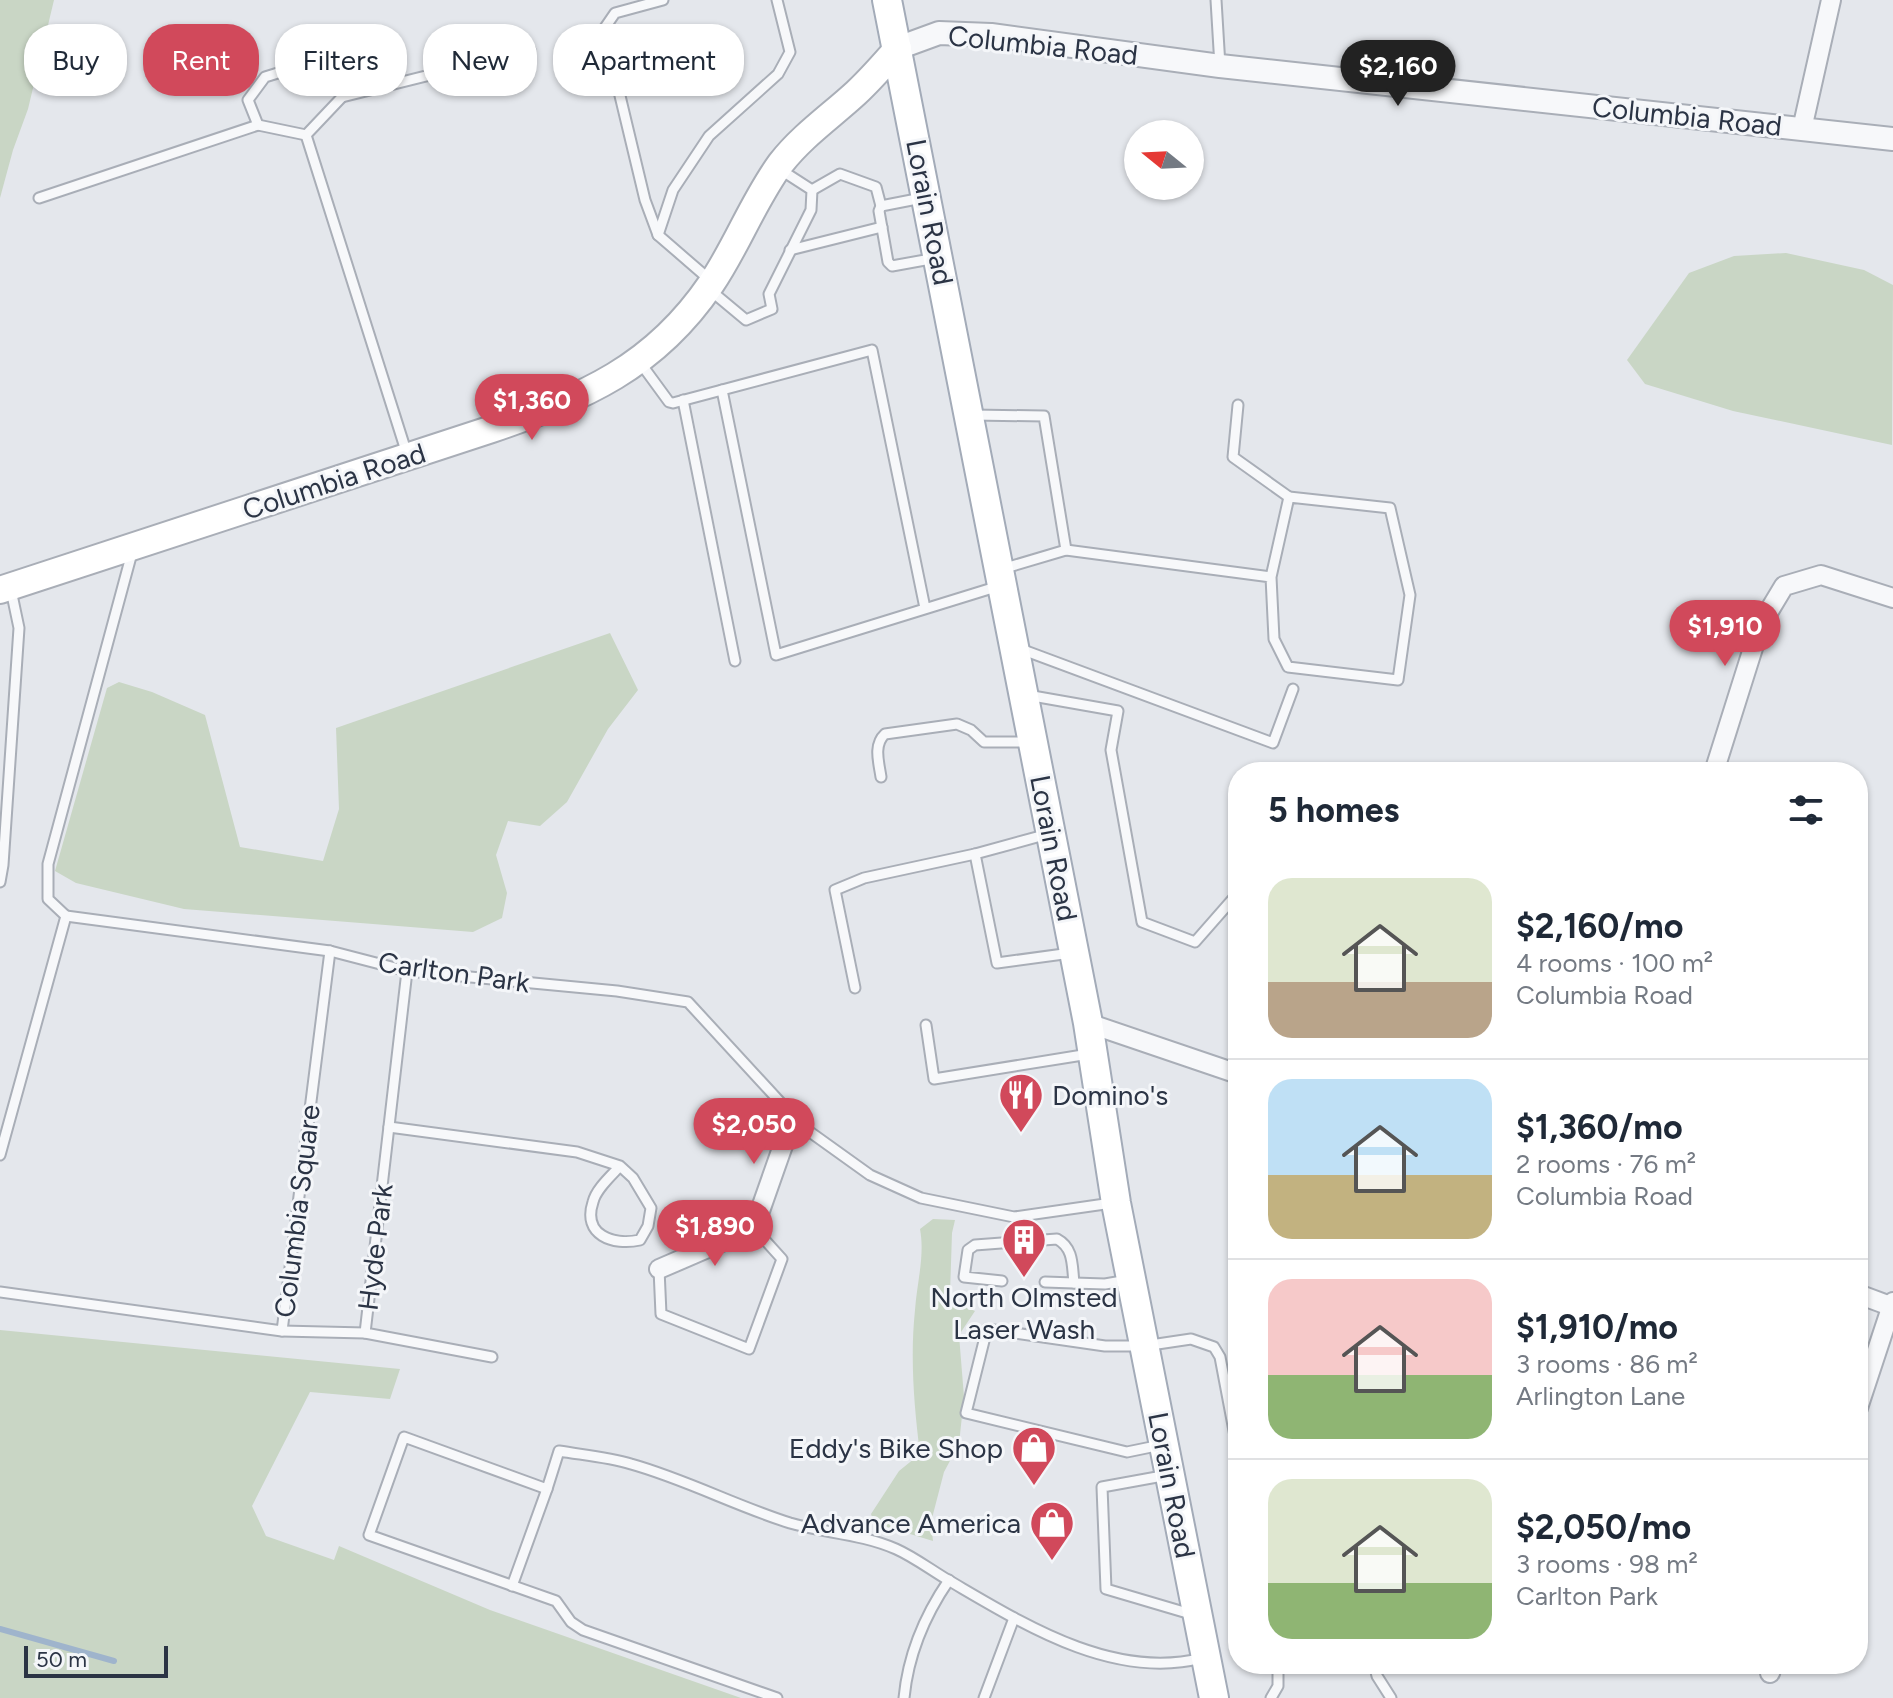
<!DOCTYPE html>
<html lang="en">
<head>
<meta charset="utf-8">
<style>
  body { margin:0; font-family:Figtree,sans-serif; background:#f6f6f7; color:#1f2937; height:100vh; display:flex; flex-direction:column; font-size:30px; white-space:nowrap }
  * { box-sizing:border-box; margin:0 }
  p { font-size:26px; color:#747a83 }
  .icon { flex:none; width:44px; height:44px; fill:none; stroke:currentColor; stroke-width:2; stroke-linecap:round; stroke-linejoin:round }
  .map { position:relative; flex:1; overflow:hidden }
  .side { position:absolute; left:1228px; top:762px; width:640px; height:912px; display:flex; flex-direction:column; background:#fff; border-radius:32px; box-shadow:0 2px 6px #0004 }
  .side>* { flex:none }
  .top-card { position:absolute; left:24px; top:24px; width:760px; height:72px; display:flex; gap:16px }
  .needle { width:52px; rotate:288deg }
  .controls { position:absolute; left:1124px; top:120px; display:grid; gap:16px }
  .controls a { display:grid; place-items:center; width:80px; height:80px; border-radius:50%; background:#fff; box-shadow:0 2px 6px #0004; font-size:40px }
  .scale { position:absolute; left:24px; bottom:20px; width:144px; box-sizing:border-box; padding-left:8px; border:4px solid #2b3445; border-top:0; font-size:22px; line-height:28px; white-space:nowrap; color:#2b3445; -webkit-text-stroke:6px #f4f6f9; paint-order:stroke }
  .price { position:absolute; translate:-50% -68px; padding:0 18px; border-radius:28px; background:#d1495b; color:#fff; font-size:26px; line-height:52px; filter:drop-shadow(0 2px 4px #0008) }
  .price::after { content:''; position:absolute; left:50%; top:48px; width:24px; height:18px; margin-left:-12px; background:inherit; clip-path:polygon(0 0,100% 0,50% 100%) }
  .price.current { background:#222; color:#fff }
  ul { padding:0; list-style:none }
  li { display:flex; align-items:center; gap:24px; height:200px; padding:0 40px }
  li+li { border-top:2px solid #e0e1e3 }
  li span { display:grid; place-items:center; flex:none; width:224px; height:160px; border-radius:24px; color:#555 }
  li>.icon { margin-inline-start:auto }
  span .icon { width:96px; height:96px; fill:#fffc; stroke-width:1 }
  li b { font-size:34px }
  h2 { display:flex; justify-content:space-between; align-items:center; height:96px; padding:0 40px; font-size:34px }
  .tag { padding:0 28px; border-radius:32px; background:#fff; box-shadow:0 2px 6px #0004; font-size:28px; line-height:72px }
  .tag.current { background:#d1495b; color:#fff }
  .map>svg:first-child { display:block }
  .green { fill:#c9d6c5 }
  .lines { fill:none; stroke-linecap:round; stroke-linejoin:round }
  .stream { stroke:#9fb4cc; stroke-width:6 }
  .service-casing { stroke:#a9aeb7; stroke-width:13 }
  .minor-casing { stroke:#a9aeb7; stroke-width:22 }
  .tertiary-casing { stroke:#a9aeb7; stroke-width:26 }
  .secondary-casing { stroke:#a9aeb7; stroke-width:30 }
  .primary-casing { stroke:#a3abb8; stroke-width:32 }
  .service { stroke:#f7f8fa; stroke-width:9 }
  .minor { stroke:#f7f8fa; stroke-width:18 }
  .tertiary { stroke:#f7f8fa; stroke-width:22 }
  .secondary { stroke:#fff; stroke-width:26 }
  .primary { stroke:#fff; stroke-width:28 }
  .labels { text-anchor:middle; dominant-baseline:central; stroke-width:6; stroke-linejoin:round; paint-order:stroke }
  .street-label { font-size:28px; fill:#2b3445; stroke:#f4f6f9 }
  .poi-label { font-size:28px; fill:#2b3445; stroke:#f4f6f9; text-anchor:end }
</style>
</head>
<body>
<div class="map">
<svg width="1893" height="1698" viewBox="0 0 1893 1698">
  <rect width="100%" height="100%" fill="#e4e7ec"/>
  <g class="green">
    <path d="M0 0H54L28 109 13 150 0 198Z"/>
    <path d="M1786 253 1864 270 1893 285 1892 445 1733 411 1645 384 1627 360 1689 273 1734 256Z"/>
    <path d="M610 633 638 690 608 729 567 802 540 826 508 821 496 855 507 893 502 918 473 932 184 909 76 883 55 871 107 688 119 682 152 692 205 715 240 847 323 861 339 809 336 728Z"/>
    <path d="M933 1219 955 1220 952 1233 950 1294 956 1303 975 1311 959 1335 964 1397 959 1444 944 1472 931 1522 933 1541 874 1523 871 1514 899 1471 920 1454C914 1406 910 1358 915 1310 917 1282 925 1256 920 1229Z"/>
    <path d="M0 1330 400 1369 390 1399 310 1392 252 1506 266 1536 334 1560 339 1546 490 1610 741 1698H0Z"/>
  </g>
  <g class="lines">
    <path class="stream" d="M0 1629 114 1661"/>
    <g class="service-casing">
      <g id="service">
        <path d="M663 0 615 13 604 29 645 200 658 235 710 280"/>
        <path d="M1216 0 1220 66"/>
        <path d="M342 97 530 50"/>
        <path d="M306 135 258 125 248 100 265 77 310 63 335 71 342 97 306 135 407 454"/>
        <path d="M812 190 840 174 876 187 881 206"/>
        <path d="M39 198 258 125"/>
        <path d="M922 198 881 206 879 211 888 262 892 266 936 258"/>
        <path d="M658 235 673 190 709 136 778 74 790 52 777 0"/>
        <path d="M790 250 882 227"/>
        <path d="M710 290 746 320 772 309 769 294 811 210 812 190 781 170"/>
        <path d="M639 361 669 402 673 403 722 390"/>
        <path d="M683 400 735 661"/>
        <path d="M1238 405 1233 457 1289 497"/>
        <path d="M973 415 1044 416 1066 550 1002 569"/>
        <path d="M1066 550 1271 577 1289 497 1390 508 1410 595 1398 680 1288 667 1274 639 1271 577"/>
        <path d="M925 608 872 350 722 390 776 655 999 586"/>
        <path d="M1018 648 1273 743 1293 689"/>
        <path d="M1027 695 1118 711 1111 750 1142 922 1195 942 1238 893"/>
        <path d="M881 777C879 763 873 745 885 734L957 724 971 730 984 742H1030"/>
        <path d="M1048 834 975 854 997 963 1071 953"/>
        <path d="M0 882 3 865 19 628 11 590"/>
        <path d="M66 916 330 951 407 971 617 991 688 1002 803 1127 870 1175 921 1198 1014 1217 1112 1203"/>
        <path d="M407 971 365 1333 492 1357"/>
        <path d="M855 988 835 890 864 878 975 854"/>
        <path d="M926 1025 934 1079 1089 1054"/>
        <path d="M389 1127 577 1152 620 1166 633 1178 651 1208 648 1226 640 1240C613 1246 582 1235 593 1202 596 1189 611 1176 620 1166"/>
        <path d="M0 1155 66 916 48 899V864L133 549"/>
        <path d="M659 1269 661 1314 749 1349 782 1259 754 1228"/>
        <path d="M1002 1281 964 1277 968 1250 975 1245 1057 1239C1074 1248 1072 1266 1074 1283L1045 1282"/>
        <path d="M1074 1283 1105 1284 1128 1280"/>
        <path d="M0 1292 282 1331 330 951"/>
        <path d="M282 1331 365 1333"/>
        <path d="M1161 1445 1127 1452 966 1413 987 1329 1105 1346H1144L1191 1339 1214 1347 1220 1357 1238 1452"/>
        <path d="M1168 1475 1102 1487 1106 1589 1194 1615"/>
        <path d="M512 1586 547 1489"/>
        <path d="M1374 1664 1377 1676 1391 1698"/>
        <path d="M777 1698 583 1630 571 1622 556 1601 369 1535 404 1437 547 1489 559 1451C583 1455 608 1457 631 1464 685 1479 736 1506 790 1523 825 1533 862 1534 896 1549 914 1557 931 1570 948 1580 1022 1623 1112 1681 1202 1658"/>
        <path d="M904 1698C908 1656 925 1615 949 1580"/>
        <path d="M984 1698 1014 1618"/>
        <path d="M1271 1698 1278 1686V1664"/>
      </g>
    </g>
    <g class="minor-casing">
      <g id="minor">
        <path d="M1802 129 1831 0"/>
        <path d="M1714 772 1760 626 1784 586 1821 575 1893 598"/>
        <path d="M1088 1023 1238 1074"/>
        <path d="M659 1269 754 1228 793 1117"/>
        <path d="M1858 1294 1893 1307"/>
        <path d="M1858 1408 1893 1302"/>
        <path d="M1770 1673 1773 1664"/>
      </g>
    </g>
    <g class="tertiary-casing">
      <path id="tertiary" d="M898 48 939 33 991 35 1220 66 1893 139"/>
    </g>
    <g class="secondary-casing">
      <path id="secondary" d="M0 590 492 429C584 397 654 368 711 284 737 246 753 201 781 163 802 136 831 116 856 93 871 79 885 63 898 48"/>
    </g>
    <g class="primary-casing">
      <path id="primary" d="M887 0 1088 1023 1116 1203 1214 1698"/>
    </g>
    <use href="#service" class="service"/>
    <use href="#minor" class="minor"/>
    <use href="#tertiary" class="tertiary"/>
    <use href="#secondary" class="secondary"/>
    <use href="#primary" class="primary"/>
  </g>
  <defs>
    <g id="restaurant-pin" transform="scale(2.3)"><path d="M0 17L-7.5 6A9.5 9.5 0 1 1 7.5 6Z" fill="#d1495b" stroke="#f4f6f9"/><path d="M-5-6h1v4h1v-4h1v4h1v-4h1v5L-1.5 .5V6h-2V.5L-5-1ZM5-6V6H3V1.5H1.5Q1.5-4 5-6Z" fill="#fff"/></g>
    <g id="building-pin" transform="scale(2.3)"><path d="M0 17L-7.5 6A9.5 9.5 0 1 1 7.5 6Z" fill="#d1495b" stroke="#f4f6f9"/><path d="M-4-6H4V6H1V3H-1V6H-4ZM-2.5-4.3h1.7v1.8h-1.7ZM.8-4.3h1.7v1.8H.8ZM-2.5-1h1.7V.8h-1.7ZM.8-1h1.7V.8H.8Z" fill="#fff"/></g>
    <g id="shop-pin" transform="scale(2.3)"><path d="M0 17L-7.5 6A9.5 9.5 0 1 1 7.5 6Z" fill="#d1495b" stroke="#f4f6f9"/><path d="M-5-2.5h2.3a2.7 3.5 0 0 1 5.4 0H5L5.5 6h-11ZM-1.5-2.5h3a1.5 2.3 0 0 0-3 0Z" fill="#fff"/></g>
  </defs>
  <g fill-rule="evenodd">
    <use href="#restaurant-pin" x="1021" y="1095"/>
    <use href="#building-pin" x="1024" y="1240"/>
    <use href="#shop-pin" x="1034" y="1448"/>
    <use href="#shop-pin" x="1052" y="1523"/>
  </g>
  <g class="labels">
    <g class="street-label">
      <text transform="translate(1043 45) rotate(6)">Columbia Road</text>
      <text transform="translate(1687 116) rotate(6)">Columbia Road</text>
      <text transform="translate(930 212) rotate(79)">Lorain Road</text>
      <text transform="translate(334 481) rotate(-18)">Columbia Road</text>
      <text transform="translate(1054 848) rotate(79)">Lorain Road</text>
      <text transform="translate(454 972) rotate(8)">Carlton Park</text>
      <text transform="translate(297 1211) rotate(-83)">Columbia Square</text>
      <text transform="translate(375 1247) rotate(-83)">Hyde Park</text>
      <text transform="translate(1172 1485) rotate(79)">Lorain Road</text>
    </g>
    <g class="poi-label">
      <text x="1052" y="1095" text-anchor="start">Domino's</text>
      <text x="1024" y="1297" text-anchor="middle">North Olmsted<tspan x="1024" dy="32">Laser Wash</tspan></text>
      <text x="1003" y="1448">Eddy's Bike Shop</text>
      <text x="1021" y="1523">Advance America</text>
    </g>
  </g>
</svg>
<div class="controls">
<a><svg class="needle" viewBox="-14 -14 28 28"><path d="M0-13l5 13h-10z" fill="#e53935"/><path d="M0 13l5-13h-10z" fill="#747a83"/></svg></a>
</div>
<div class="scale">50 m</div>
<b class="price current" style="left:1398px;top:108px">$2,160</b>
<b class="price" style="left:532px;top:442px">$1,360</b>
<b class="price" style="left:1725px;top:668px">$1,910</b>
<b class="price" style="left:754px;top:1166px">$2,050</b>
<b class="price" style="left:715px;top:1268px">$1,890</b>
<div class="top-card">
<a class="tag">Buy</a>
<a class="tag current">Rent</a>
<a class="tag">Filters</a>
<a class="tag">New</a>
<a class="tag">Apartment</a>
</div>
<section class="side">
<h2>5 homes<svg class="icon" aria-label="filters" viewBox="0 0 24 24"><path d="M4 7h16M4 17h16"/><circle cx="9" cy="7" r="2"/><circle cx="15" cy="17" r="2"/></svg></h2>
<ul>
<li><span style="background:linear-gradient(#dfe7d0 65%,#b9a48a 0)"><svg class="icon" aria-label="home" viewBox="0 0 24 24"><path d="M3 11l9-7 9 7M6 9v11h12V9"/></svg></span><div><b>$2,160/mo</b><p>4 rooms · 100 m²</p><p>Columbia Road</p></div></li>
<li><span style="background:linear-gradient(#bfe0f5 60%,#c2b280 0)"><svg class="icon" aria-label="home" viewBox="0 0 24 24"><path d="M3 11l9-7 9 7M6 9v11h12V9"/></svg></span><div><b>$1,360/mo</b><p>2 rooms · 76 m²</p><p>Columbia Road</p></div></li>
<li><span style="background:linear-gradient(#f6c9c9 60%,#8fb573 0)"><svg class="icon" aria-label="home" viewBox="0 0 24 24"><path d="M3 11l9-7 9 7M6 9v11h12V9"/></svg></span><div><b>$1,910/mo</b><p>3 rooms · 86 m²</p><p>Arlington Lane</p></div></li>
<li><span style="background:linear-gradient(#dfe7d0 65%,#8fb573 0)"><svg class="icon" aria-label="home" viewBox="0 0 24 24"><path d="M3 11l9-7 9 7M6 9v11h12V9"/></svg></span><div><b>$2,050/mo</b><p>3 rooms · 98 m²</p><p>Carlton Park</p></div></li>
</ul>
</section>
</div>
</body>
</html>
